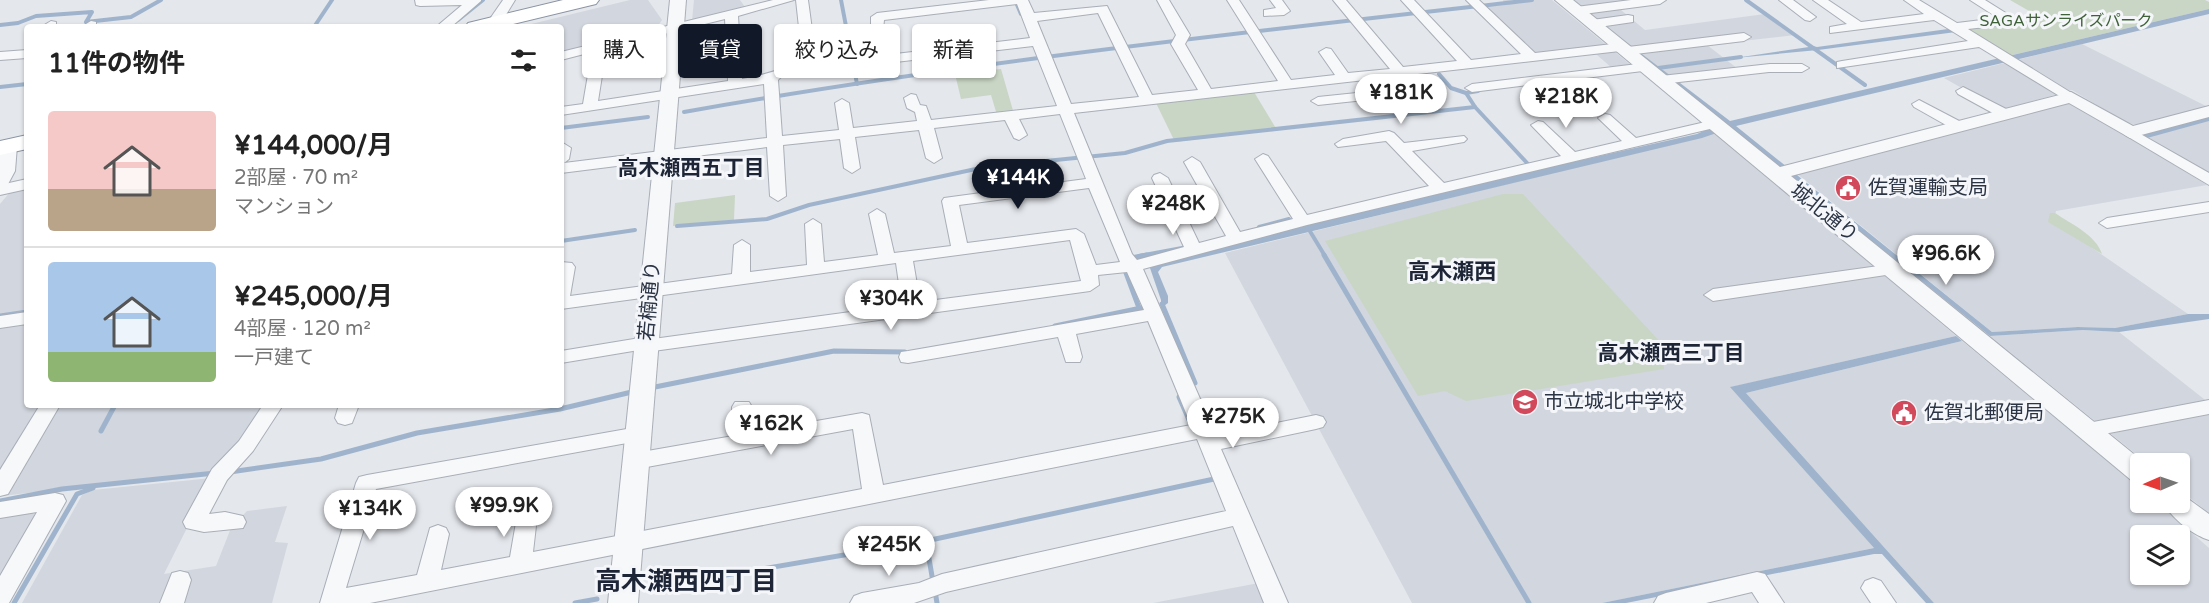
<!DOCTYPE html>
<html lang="ja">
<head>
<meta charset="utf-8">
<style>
  body { margin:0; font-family:"Varela Round","Noto Sans JP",sans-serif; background:#f2f2f2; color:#222; height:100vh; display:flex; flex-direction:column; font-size:22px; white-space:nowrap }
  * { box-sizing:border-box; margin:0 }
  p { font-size:20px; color:#767676 }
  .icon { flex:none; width:33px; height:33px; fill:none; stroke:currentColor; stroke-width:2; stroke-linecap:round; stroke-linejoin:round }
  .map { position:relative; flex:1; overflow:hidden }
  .sheet { position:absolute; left:24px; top:24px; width:540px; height:384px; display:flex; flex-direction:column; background:#fff; border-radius:6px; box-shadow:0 2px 4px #0004 }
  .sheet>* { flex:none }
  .hud { position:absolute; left:582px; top:24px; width:570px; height:54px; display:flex; gap:12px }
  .needle { width:39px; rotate:268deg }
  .tools { position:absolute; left:2130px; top:453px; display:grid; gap:12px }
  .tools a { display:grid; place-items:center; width:60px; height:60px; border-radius:6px; background:#fff; box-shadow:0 2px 4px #0004; font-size:30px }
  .price { position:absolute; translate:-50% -51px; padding:0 14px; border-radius:21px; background:#fff; color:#222; font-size:20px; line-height:39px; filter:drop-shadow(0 2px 3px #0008) }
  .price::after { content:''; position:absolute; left:50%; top:36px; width:18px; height:14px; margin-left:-9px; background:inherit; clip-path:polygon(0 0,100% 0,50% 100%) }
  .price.active { background:#111827; color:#fff }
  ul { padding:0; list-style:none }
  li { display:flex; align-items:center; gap:18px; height:150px; padding:0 24px }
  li+li { border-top:2px solid #e0e0e0 }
  li span { display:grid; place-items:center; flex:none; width:168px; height:120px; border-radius:6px; color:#555 }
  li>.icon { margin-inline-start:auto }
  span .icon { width:72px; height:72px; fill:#fffc; stroke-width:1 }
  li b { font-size:26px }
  h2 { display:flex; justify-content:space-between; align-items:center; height:72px; padding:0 24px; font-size:26px }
  .pill { padding:0 21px; border-radius:6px; background:#fff; box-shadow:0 2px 4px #0004; font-size:21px; line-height:54px }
  .pill.active { background:#111827; color:#fff }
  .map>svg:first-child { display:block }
  .built { fill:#d2d6de; fill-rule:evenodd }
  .green { fill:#c9d6c5 }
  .water { fill:#9fb4cc }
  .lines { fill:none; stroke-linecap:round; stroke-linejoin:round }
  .stream-far1 { stroke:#9fb4cc; stroke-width:4 }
  .stream { stroke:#9fb4cc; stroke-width:5 }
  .minor-casing { stroke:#a9aeb7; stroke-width:2 }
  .tertiary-casing { stroke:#a9aeb7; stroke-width:2 }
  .trunk-casing { stroke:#8b94a3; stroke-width:2 }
  .minor { fill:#f7f8fa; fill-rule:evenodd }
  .tertiary { fill:#f7f8fa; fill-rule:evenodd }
  .trunk { fill:#fff; fill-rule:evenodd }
  .labels { text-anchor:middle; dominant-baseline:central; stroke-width:6; stroke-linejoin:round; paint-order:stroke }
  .far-park-label { font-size:16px; fill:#3f6138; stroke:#f4f6f9 }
  .poi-label { font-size:20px; fill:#2b3445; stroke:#f4f6f9; text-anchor:start }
  .street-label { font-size:20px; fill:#2b3445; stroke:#f4f6f9 }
  .neighbourhood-label { font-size:21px; font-weight:bold; fill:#1d2536; stroke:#f4f6f9 }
  .quarter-label { font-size:22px; font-weight:bold; fill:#1d2536; stroke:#f4f6f9 }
  .near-neighbourhood-label { font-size:26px; font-weight:bold; fill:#1d2536; stroke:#f4f6f9 }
</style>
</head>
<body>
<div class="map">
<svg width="2209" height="603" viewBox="0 0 2209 603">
  <rect width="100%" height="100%" fill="#e4e7ec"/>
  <g class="built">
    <path d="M630 0H648L662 20 655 30 561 54V27H519Z"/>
    <path d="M694 0H740L745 7 692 21Z"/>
    <path d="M1503 0H1552L1632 66 1612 68 1589 48 1535 55 1481 5 1504 2Z"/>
    <path d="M1573 0H1634L1615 5 1645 30 1765 14 1795 35 1707 45 1738 69 1672 78Z"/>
    <path d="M2082 44 2208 107 2137 125 2125 122 2072 90 2001 110 1944 78Z"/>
    <path d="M2071 102 2207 185 2056 211 2053 221 2188 314 2115 328 2078 327 1992 332 1796 173Z"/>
    <path d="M2209 117V179L2139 136Z"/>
    <path d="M1715 133 1956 336 1731 387 1874 548 1602 603H1412L1225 253Z"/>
    <path d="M27 187V311L0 315V204L11 191Z"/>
    <path d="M27 323V405H40L0 471V327Z"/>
    <path d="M2083 330 2119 332 2209 403V513L2180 490V464L2147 463 1990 336Z"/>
    <path d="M1962 341 2140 488V502L2158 503 2209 548V603H1934L1746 393ZM2140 536H2180V574H2140Z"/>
    <path d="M56 405H269L215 471 2 496Z"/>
    <path d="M212 478 164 574 216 566 231 528 247 511 287 506 275 542 288 543 272 603H22L82 495 93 490Z"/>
    <path d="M32 512 38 519 0 583V518Z"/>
    <path d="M1259 583 1267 603H1153Z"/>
  </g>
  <g class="green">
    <path d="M2010 0H2205L2209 2V9L2008 56 1960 28 2043 19Z"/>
    <path d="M1001 69 1014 114 997 115 991 95 961 99 955 74Z"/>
    <path d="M1254 92 1277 130 1175 142 1156 103Z"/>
    <path d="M1503 194H1523L1663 345 1664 369 1466 401 1445 391 1418 396 1325 241Z"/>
    <path d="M735 195 734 220 673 226 675 203Z"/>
    <path d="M2050 213H2055C2071 224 2096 235 2102 254L2048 222Z"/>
  </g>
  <g class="water">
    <path d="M2209 9V14L1736 126 1992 332 2078 327 2115 328 2188 314H2209V319L2119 332 2083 330 1990 336 1731 128 1702 138 1162 267 1158 272 1168 296V303L1161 308V300L1150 268 1162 260 1418 197 1697 134 1723 122 1588 13 1730 121Z"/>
    <path d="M1948 29 1956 32 1818 50 1735 58 1809 47V45L1817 47Z"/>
    <path d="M1956 336 1962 341 1746 393 1934 603H1926L1882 554H1874L1626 603H1602L1874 548 1730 387Z"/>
  </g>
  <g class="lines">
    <g class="stream-far1">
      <path d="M841 0 857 84"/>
      <path d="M1015 0 1021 14"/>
      <path d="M1746 0 1865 85"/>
      <path d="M458 20 483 0"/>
      <path d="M0 25 18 23 36 16 92 12 86 22 131 17 161 0"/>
      <path d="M314 27 332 0"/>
      <path d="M639 33 656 28"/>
      <path d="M1658 68 1741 57"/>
      <path d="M1439 74 1451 88 1466 93 1475 107 1528 164"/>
      <path d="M0 87 27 84"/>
      <path d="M1466 93 1478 91"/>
      <path d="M684 112C965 62 1249 32 1532 0"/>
      <path d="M561 128 648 117"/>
      <path d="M2143 137 2209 119"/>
      <path d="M677 226 767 219 809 205 985 167 1125 153 1167 141 1475 107"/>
      <path d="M1259 227 1289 219"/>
      <path d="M1308 228 1325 256"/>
      <path d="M561 241 635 230"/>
      <path d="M1139 256 1182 248"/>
    </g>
    <g class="stream">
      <path d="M1324 255 1529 603"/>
      <path d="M1131 258 1147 255"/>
      <path d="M1126 273 1139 308"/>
      <path d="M1162 304 1195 383"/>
      <path d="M0 316 27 312"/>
      <path d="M1055 326 1146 307"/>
      <path d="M650 388 834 351 905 352"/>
      <path d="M1181 394 1179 397 1193 429"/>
      <path d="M101 431 115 405"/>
      <path d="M230 472 321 459 417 433 560 409 636 391"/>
      <path d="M0 501 62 489 215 473"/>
      <path d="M926 541 933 582"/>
      <path d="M650 588 926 541 1214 479"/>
      <path d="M935 591 937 603"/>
      <path d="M14 603 77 494 93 488"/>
      <path d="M575 603 597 599"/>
    </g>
    <g class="minor-casing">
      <g id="minor">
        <path d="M415 0H481V1L451 27H436L462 5 420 6 416 5Z"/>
        <path d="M503 0H515L499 26H489L487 23Z"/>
        <path d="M773 0H794L738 16 742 79C763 76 781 68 803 64L796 0H808L817 67 815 70 782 76 778 80 782 136 839 130 835 103 842 99 849 103 853 128 917 121 915 112 907 108 904 98 911 94 916 95 920 105 926 106 931 120 1057 106 1033 46 887 63 880 59 887 55 1030 38 1017 4 884 20 883 30 878 31 871 27V17L877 13 989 0H1028L1034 13 1107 6 1152 95 1198 90 1171 44 1176 35 1157 0H1169L1190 35 1185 44 1211 89 1278 81 1227 0H1239L1291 80 1335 75 1319 52 1326 48 1331 49 1348 73 1390 69 1333 0H1346L1403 67 1457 61 1401 0H1414L1471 60 1521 54 1466 0H1479L1535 53 1621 43 1628 47 1744 33 1751 37 1744 41 1627 55 1620 51 1074 113 1132 254 1137 260 1184 247 1152 178 1154 175 1160 173 1168 178 1199 243 1226 236 1184 162 1192 157 1200 162 1240 232 1293 219 1255 159 1263 154 1268 156 1307 215 1429 186 1386 141 1338 147 1335 144 1343 139 1389 131 1394 133 1404 143 1464 136 1467 139 1464 142 1412 151 1444 183 1561 156 1531 125 1538 121 1543 122 1575 152 1622 141 1598 118 1605 114 1610 115 1636 138 1714 120 1721 124 1714 128 1307 225 1143 269 1216 435 1316 415 1323 417 1326 422 1323 427 1316 429 1221 449 1288 603H1264L1233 526 946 592 914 603H850L854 596 862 593 919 583 942 574 1226 511 1197 439 370 603H320L356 483 359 477 367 475 638 427 645 429 648 434 645 439 638 441 376 489 346 588 417 575 430 528 438 525 446 528 449 534 441 570 510 557 518 511 526 508 534 511 537 517 533 552 862 489 853 429 636 469 629 466 626 461 629 456 636 453 733 436 732 407 735 402H749L752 407 753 432 862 413 869 415 883 485 1191 425 1148 321 1076 334 1082 357 1080 362H1066L1058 337 908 363 901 362 899 357 901 352 908 351 1144 310 1127 272 1098 275 1099 285 1090 291 646 352 639 350 561 363V351L646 337 653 339 902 305 896 263 561 309V262L572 263 575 267 570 296 732 274 734 245 742 240 750 245V272L807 265 805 224 813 219 821 224 824 262 878 255 869 214 877 209 885 214 894 253 951 246 942 201 944 198 1086 179 1060 114 1019 119 1027 135 1019 140 1014 138 1005 120 934 128 942 158 934 163 926 158 919 130 855 137 860 168 852 173 844 168 840 139 783 145 786 196 778 201 770 196 767 147 561 173 563 143 571 148 569 159 564 163 767 138 764 84 561 115V107L583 104 590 63 588 53 561 60V52ZM1098 13 1139 97 1071 104 1037 21ZM725 19 728 81 598 101 604 63 600 50ZM1089 188 1120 262 1096 265 1084 234 1076 229 967 243 959 205ZM1070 240 1081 281 920 302 913 261Z"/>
        <path d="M1270 0H1282L1290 11 1284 15 1264 16V10L1276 8Z"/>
        <path d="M1631 0H1666L1660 4 1576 15 1570 11 1576 7Z"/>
        <path d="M1779 0H1793L1816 17 1810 21 1805 20Z"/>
        <path d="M1813 0H1828L1861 22 1924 14 1904 0H1919L1957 23 1998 18 1970 0H1985L2017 20 2011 24 1968 29 2078 97 2076 100H2066L1979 47 1837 68V62L1842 61 1968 41 1934 20 1830 33V27L1847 24Z"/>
        <path d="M1628 15 1633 16V22L1592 28 1585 24 1592 20Z"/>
        <path d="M51 21 56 22V27H41Z"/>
        <path d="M91 21 96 22V27H81Z"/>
        <path d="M27 50V58L0 60V52Z"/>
        <path d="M1646 63 1651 64V70L1472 92 1465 88 1472 84Z"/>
        <path d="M1770 64H1802L1809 68 1802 72H1769L1661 84 1654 80 1661 76Z"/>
        <path d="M1434 85 1439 86V92L1318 105 1311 101 1318 97Z"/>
        <path d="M1963 87 2010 111 2012 114 2010 117H2000L1958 94 1956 91Z"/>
        <path d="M1919 100 1963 123 1965 126 1958 130 1953 129 1914 107 1912 104Z"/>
        <path d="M2130 128 2209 173V185L2125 135 2123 132 2125 129Z"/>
        <path d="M27 179V189L0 195V185Z"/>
        <path d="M2209 202V212L2107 228 2099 223 2107 218Z"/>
        <path d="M1893 264 1899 265 1902 269 1899 273 1713 301 1704 295 1713 289Z"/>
        <path d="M27 312V324L0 328V316Z"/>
        <path d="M2209 400V414L2088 437 2081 435 2078 430 2081 425 2088 423Z"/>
        <path d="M40 405H60L8 494 0 496V470Z"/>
        <path d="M263 405H283L253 451 227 480 209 514 225 512 243 516 246 522 243 528 204 532 186 528 183 522 212 469 239 441Z"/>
        <path d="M339 405H359L352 423 345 425 338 423 335 418Z"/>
        <path d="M55 493 63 495 66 501 9 603H0V576L37 512 0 518V502Z"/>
        <path d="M180 571 188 573 191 580 184 603H160L172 573Z"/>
        <path d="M1757 572 1765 574 1784 603H1759L1752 592 1706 603H1654L1658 596 1666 593Z"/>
        <path d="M1873 578 1881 581 1896 603H1871L1861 588 1865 581Z"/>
      </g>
    </g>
    <g class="tertiary-casing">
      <g id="tertiary">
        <path d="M670 0H686L638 603H608Z"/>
        <path d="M1555 0H1573L1780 167 2071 92 2133 126 2209 106V117L2130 138 2069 103 1791 176 2146 464H2140V483L2131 480Z"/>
        <path d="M7 140 17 146 15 171 7 186 0 188V142Z"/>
        <path d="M2180 493 2209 514V540C2193 535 2171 518 2163 502H2180Z"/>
      </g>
    </g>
    <g class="trunk-casing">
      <g id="trunk">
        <path d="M563 0H599L596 4 501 27H465L468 23Z"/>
        <path d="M27 135V149L0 155V141Z"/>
      </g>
    </g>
    <use href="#minor" class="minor"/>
    <use href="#tertiary" class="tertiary"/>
    <use href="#trunk" class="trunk"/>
  </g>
  <defs>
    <g id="civic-disc" transform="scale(1.35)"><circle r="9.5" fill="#d1495b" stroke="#f4f6f9"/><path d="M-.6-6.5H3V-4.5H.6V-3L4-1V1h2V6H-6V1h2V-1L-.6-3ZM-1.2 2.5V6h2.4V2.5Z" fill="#fff"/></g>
    <g id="school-disc" transform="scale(1.35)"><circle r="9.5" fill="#d1495b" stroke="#f4f6f9"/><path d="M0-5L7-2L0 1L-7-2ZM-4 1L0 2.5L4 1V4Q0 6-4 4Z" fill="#fff"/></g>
  </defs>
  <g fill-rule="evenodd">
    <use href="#civic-disc" x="1848" y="188"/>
    <use href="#school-disc" x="1525" y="402"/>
    <use href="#civic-disc" x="1904" y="413"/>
  </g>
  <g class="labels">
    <g class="far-park-label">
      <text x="2066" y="21">SAGAサンライズパーク</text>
    </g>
    <g class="poi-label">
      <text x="1868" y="188">佐賀運輸支局</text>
      <text x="1544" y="402">市立城北中学校</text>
      <text x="1924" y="413">佐賀北郵便局</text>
    </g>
    <g class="street-label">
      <text transform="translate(1824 213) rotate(39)">城北通り</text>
      <text transform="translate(650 301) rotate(-85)">若楠通り</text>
    </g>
    <g class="neighbourhood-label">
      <text x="691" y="168">高木瀬西五丁目</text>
      <text x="1671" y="353">高木瀬西三丁目</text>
    </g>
    <g class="quarter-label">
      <text x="1452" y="272">高木瀬西</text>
    </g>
    <g class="near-neighbourhood-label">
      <text x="686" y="581">高木瀬西四丁目</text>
    </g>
  </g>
</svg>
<div class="tools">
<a><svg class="needle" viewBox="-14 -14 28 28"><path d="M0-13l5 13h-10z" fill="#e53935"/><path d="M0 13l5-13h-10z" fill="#767676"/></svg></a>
<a><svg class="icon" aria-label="layers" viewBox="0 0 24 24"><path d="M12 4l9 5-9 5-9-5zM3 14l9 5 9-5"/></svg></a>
</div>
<b class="price" style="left:1401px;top:125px">¥181K</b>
<b class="price" style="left:1566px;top:129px">¥218K</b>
<b class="price active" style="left:1018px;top:210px">¥144K</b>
<b class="price" style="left:1173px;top:236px">¥248K</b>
<b class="price" style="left:1946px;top:286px">¥96.6K</b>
<b class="price" style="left:891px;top:331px">¥304K</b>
<b class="price" style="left:1233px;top:449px">¥275K</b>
<b class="price" style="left:771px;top:456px">¥162K</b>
<b class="price" style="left:504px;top:538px">¥99.9K</b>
<b class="price" style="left:370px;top:541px">¥134K</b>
<b class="price" style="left:889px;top:577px">¥245K</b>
<div class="hud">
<a class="pill">購入</a>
<a class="pill active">賃貸</a>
<a class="pill">絞り込み</a>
<a class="pill">新着</a>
</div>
<section class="sheet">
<h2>11件の物件<svg class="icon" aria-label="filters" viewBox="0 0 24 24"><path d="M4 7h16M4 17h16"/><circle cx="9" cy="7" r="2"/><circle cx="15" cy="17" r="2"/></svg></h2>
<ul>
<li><span style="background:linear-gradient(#f6c9c9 65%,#b9a48a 0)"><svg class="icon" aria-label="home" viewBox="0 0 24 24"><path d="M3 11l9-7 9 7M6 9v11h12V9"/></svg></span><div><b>¥144,000/月</b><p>2部屋 · 70 m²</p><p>マンション</p></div></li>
<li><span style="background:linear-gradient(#a9c7e8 75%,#8fb573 0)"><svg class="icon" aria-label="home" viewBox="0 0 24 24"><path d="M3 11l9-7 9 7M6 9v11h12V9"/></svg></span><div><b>¥245,000/月</b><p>4部屋 · 120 m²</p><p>一戸建て</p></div></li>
</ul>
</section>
</div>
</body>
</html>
